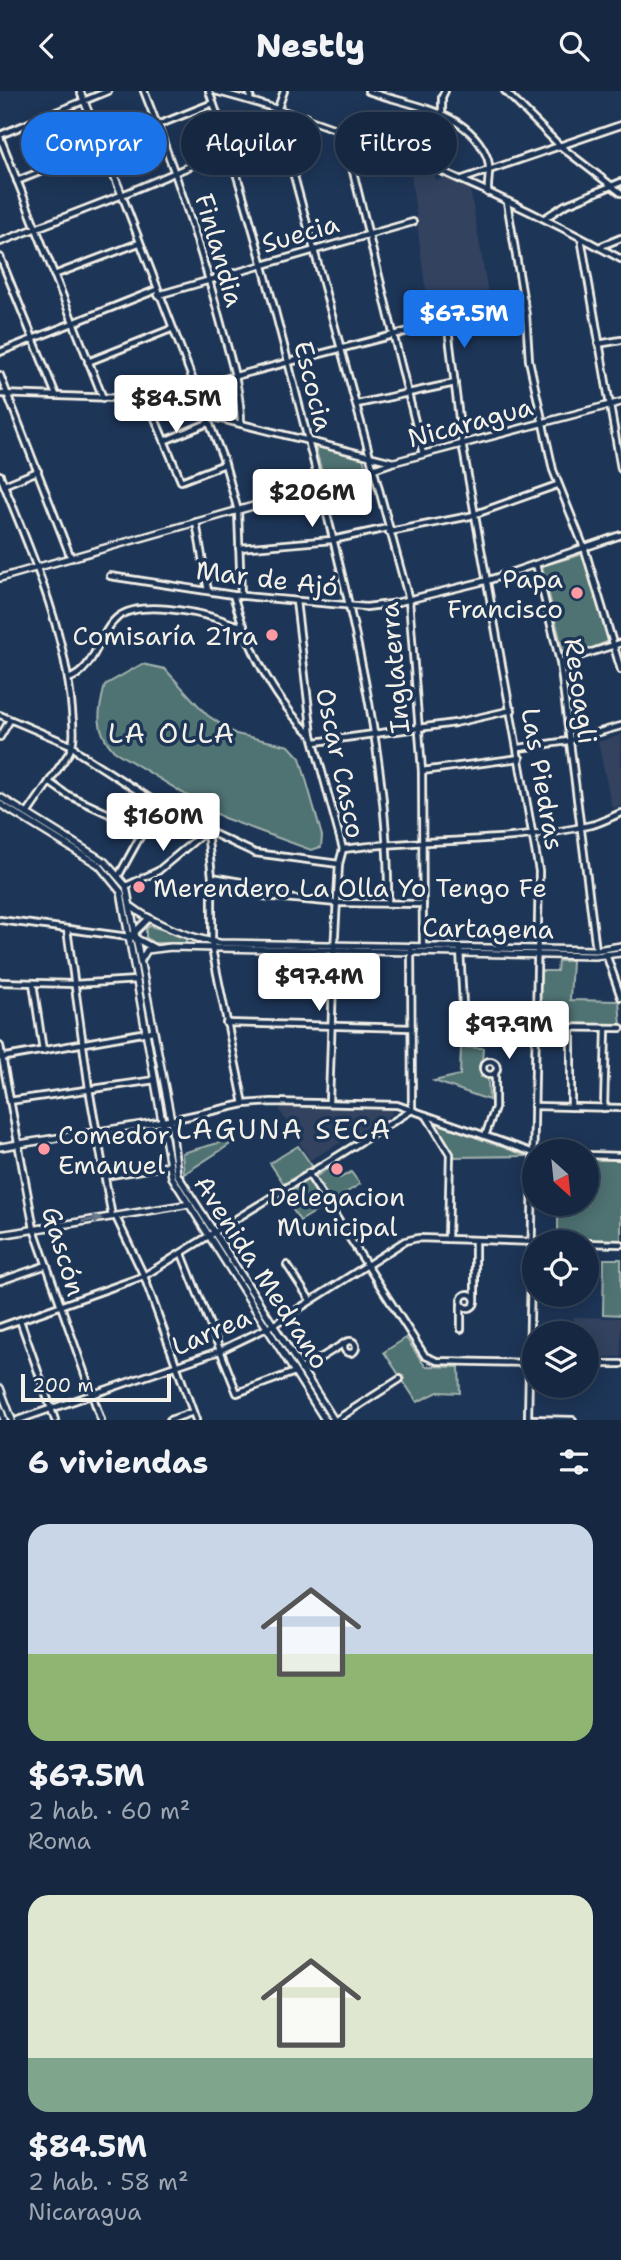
<!DOCTYPE html>
<html lang="es">
<head>
<meta charset="utf-8">
<style>
  body { margin:0; font-family:"Shantell Sans",sans-serif; background:#1f3048; color:#f1f3f6; height:100vh; display:flex; flex-direction:column; font-size:26px; white-space:nowrap }
  * { box-sizing:border-box; margin:0 }
  p { font-size:23px; color:#9ea6b1 }
  .icon { flex:none; width:38px; height:38px; fill:none; stroke:currentColor; stroke-width:2; stroke-linecap:round; stroke-linejoin:round }
  .map { position:relative; height:1329px; overflow:hidden }
  .drawer { display:flex; flex-direction:column; background:#162841; flex:1 }
  .drawer>* { flex:none }
  .banner { position:absolute; left:21px; top:21px; width:579px; height:63px; display:flex; gap:14px }
  .needle { width:46px; rotate:153deg }
  .controls { position:absolute; left:522px; top:1048px; display:grid; gap:14px }
  .controls a { display:grid; place-items:center; width:77px; height:77px; border-radius:50%; background:#162841; box-shadow:0 4px 18px #0003,0 0 0 2px #35445a; font-size:35px }
  .scale { position:absolute; left:21px; bottom:18px; width:150px; box-sizing:border-box; padding-left:7px; border:4px solid #f4f1e8; border-top:0; font-size:19px; line-height:24px; white-space:nowrap; color:#f4f1e8; -webkit-text-stroke:5px #1d3557; paint-order:stroke }
  .price { position:absolute; translate:-50% -60px; padding:0 16px; border-radius:7px; background:#fff; color:#222; font-size:23px; line-height:46px; filter:drop-shadow(0 2px 4px #0008) }
  .price::after { content:''; position:absolute; left:50%; top:42px; width:21px; height:16px; margin-left:-10px; background:inherit; clip-path:polygon(0 0,100% 0,50% 100%) }
  .price.on { background:#1a73e8; color:#fff }
  ul { padding:0; list-style:none }
  li { display:grid; align-content:center; gap:14px; height:371px; padding:0 28px }
  li span { display:grid; place-items:center; height:217px; border-radius:21px; color:#555 }
  li>.icon { margin-inline-start:auto }
  span .icon { width:126px; height:126px; fill:#fffc; stroke-width:1 }
  li b { font-size:30px }
  h2 { display:flex; justify-content:space-between; align-items:center; height:84px; padding:0 28px; font-size:30px }
  .pill { padding:0 24px; border-radius:32px; background:#162841; box-shadow:0 4px 18px #0003,0 0 0 2px #35445a; font-size:24px; line-height:63px }
  .pill.on { background:#1a73e8; color:#fff }
  header { display:flex; justify-content:space-between; align-items:center; height:91px; padding:0 28px; background:#162841; font-size:32px; font-weight:800 }
  .map>svg:first-child { display:block }
  .built { fill:#33435e }
  .green { fill:#507272; stroke:#a2b2ad; stroke-width:2 }
  .lines { fill:none; stroke-linecap:round; stroke-linejoin:round }
  .minor-casing { stroke:#f4f1e8; stroke-width:10 }
  .tertiary-casing { stroke:#f4f1e8; stroke-width:10 }
  .secondary-casing { stroke:#f4f1e8; stroke-width:10 }
  .minor { stroke:#1d3557; stroke-width:4.5 }
  .tertiary { stroke:#1d3557; stroke-width:5 }
  .secondary { stroke:#1d3557; stroke-width:5 }
  .oneway { fill:#68778a }
  .poi-dot { fill:#ff9aa2; stroke:#1d3557; stroke-width:2.5 }
  .labels { text-anchor:middle; dominant-baseline:central; stroke-width:7; stroke-linejoin:round; paint-order:stroke }
  .street-label { font-size:26px; fill:#f4f1e8; stroke:#1d3557 }
  .poi-label { font-size:26px; fill:#f4f1e8; stroke:#1d3557; text-anchor:end }
  .neighbourhood-label { font-size:28px; letter-spacing:2px; fill:#f4f1e8; stroke:#1d3557 }
</style>
</head>
<body>
<header><svg class="icon" aria-label="back" viewBox="0 0 24 24"><path d="M15 5l-7 7 7 7"/></svg>Nestly<svg class="icon" aria-label="search" viewBox="0 0 24 24"><circle cx="10" cy="10" r="6"/><path d="M15 15l6 6"/></svg></header>
<div class="map">
<svg width="621" height="1329" viewBox="0 0 621 1329">
  <rect width="100%" height="100%" fill="#1d3557"/>
  <filter id="ink" filterUnits="userSpaceOnUse"><feTurbulence type="fractalNoise" baseFrequency=".0143" numOctaves="2"/><feDisplacementMap in="SourceGraphic" scale="14" xChannelSelector="R" yChannelSelector="G"/><feConvolveMatrix kernelMatrix="1 2 1 2 8 2 1 2 1" color-interpolation-filters="sRGB"/></filter>
  <g filter="url(#ink)">
    <g class="built">
      <path d="M410 74 435 84V88L441 89V86L470 98 490 213 433 228 424 189Z"/>
      <path d="M621 644V715L612 717 598 651Z"/>
      <path d="M281 1015 391 1017 392 1023 310 1069 280 1020Z"/>
      <path d="M574 1226 621 1227V1266H586V1242H574Z"/>
    </g>
    <g class="green">
      <path d="M315 356 362 364 366 377 324 388Z"/>
      <path d="M583 463 609 550 565 568 542 475Z"/>
      <path d="M142 573 165 578 207 624 236 643 289 655 300 667 322 745 321 756 311 759 224 727 114 660C94 638 98 621 105 594Z"/>
      <path d="M150 835 186 845 187 847 185 852H153L146 846V838Z"/>
      <path d="M558 870H572L570 909 619 910 621 934H539L540 880H557Z"/>
      <path d="M461 956 483 957 481 986 488 987 489 1009 434 990 460 984Z"/>
      <path d="M434 1031 527 1065 455 1066Z"/>
      <path d="M229 1049 235 1050 184 1083 182 1062Z"/>
      <path d="M298 1055 312 1075 284 1093 270 1072Z"/>
      <path d="M586 1068 621 1069V1151L558 1149V1113H586Z"/>
      <path d="M332 1075 340 1087 351 1081 360 1093 331 1111 315 1086Z"/>
      <path d="M308 1089 325 1115 300 1130 284 1105Z"/>
      <path d="M604 1168H621V1224L603 1223Z"/>
      <path d="M406 1247 425 1275 459 1276 460 1302 438 1301 417 1311 384 1261Z"/>
    </g>
    <g class="lines">
      <g class="minor-casing">
        <g id="minor">
          <path d="M144 0C174 75 199 150 220 229 229 263 241 298 241 333"/>
          <path d="M209 0C250 115 279 235 309 353 346 497 390 663 388 812"/>
          <path d="M215 0C357 38 492 98 621 168"/>
          <path d="M250 0V9"/>
          <path d="M284 0 278 17 281 37 409 509 422 680 423 855"/>
          <path d="M368 0C409 15 471 19 488 69 491 79 487 91 488 102"/>
          <path d="M505 0 560 55 621 102"/>
          <path d="M442 22V6L445 0"/>
          <path d="M343 40 423 363"/>
          <path d="M0 44 108 0"/>
          <path d="M0 46 103 307"/>
          <path d="M463 88 621 34"/>
          <path d="M17 90 213 12"/>
          <path d="M507 111 526 224 529 269 553 379 585 459 621 579"/>
          <path d="M545 127 565 114 621 91"/>
          <path d="M581 147 621 378"/>
          <path d="M599 156 621 147"/>
          <path d="M0 166 56 304"/>
          <path d="M54 184 139 152"/>
          <path d="M158 204 413 131"/>
          <path d="M447 229 462 352 539 780 528 1329"/>
          <path d="M598 253 621 249"/>
          <path d="M0 261 156 199"/>
          <path d="M88 271 171 238"/>
          <path d="M0 284 71 467"/>
          <path d="M0 303 147 308 524 210"/>
          <path d="M147 308 181 390 225 373"/>
          <path d="M357 313 455 292"/>
          <path d="M205 324 393 371"/>
          <path d="M164 350 208 332"/>
          <path d="M0 384C31 461 65 536 72 620 73 634 76 649 69 662L27 723"/>
          <path d="M4 394 38 380"/>
          <path d="M196 431 208 500"/>
          <path d="M389 441 470 425 557 394"/>
          <path d="M239 457 332 449 388 437"/>
          <path d="M536 473 560 571 596 859"/>
          <path d="M110 485 233 504 366 516 391 513 489 489 621 444"/>
          <path d="M233 504C248 555 272 608 312 644"/>
          <path d="M241 505 238 420 225 373 122 104 306 26"/>
          <path d="M296 510 312 644 343 758 339 773 334 860 329 1011"/>
          <path d="M560 571 621 552"/>
          <path d="M68 588C96 579 97 543 118 526 140 509 195 521 219 528 229 531 233 535 244 534"/>
          <path d="M0 624 73 655 79 662 182 728 255 762 339 773"/>
          <path d="M0 646 10 629"/>
          <path d="M315 651 455 632 512 619"/>
          <path d="M519 657 568 650 621 635"/>
          <path d="M422 680 520 667"/>
          <path d="M49 691 66 703 109 723 140 746"/>
          <path d="M207 740 212 786V858L244 1013"/>
          <path d="M343 758C425 747 509 753 591 734 601 732 611 726 621 722"/>
          <path d="M119 784 158 713"/>
          <path d="M212 786 241 791 263 805 337 812 423 813"/>
          <path d="M126 795 158 780 206 740"/>
          <path d="M0 829 129 846"/>
          <path d="M67 838 89 998 112 1126"/>
          <path d="M411 859 412 1019"/>
          <path d="M460 859 464 932"/>
          <path d="M606 863 621 906"/>
          <path d="M0 891 74 893 137 889"/>
          <path d="M33 892 43 960"/>
          <circle cx="471" cy="936" r="8"/>
          <path d="M226 932 412 937"/>
          <path d="M536 936 621 937"/>
          <path d="M0 955 34 1138 101 1329"/>
          <path d="M0 967 153 940"/>
          <circle cx="490" cy="977" r="7"/>
          <path d="M9 1010 155 989"/>
          <path d="M534 1015 621 1017"/>
          <path d="M571 1016V937"/>
          <path d="M604 1017 606 938"/>
          <path d="M426 1024 450 1063 448 1148"/>
          <path d="M171 1029 244 1013 272 1011 397 1014 534 1062"/>
          <path d="M485 1045 495 1017V982"/>
          <path d="M586 1064 621 1065"/>
          <path d="M308 1082 425 1265 437 1270 534 1272"/>
          <path d="M105 1085 170 1074"/>
          <path d="M116 1126 144 1185 196 1329"/>
          <path d="M586 1152 621 1153"/>
          <path d="M182 1163 237 1302 295 1281"/>
          <path d="M287 1174 310 1209"/>
          <path d="M0 1190 47 1174"/>
          <circle cx="468" cy="1210" r="7"/>
          <path d="M475 1210V1149"/>
          <path d="M20 1229 55 1329"/>
          <path d="M0 1236 144 1185 412 1019"/>
          <path d="M461 1238V1214"/>
          <circle cx="350" cy="1256" r="6"/>
          <path d="M586 1273H621"/>
          <path d="M301 1279 346 1251"/>
          <path d="M528 1328 573 1329"/>
          <path d="M18 1329 219 1260 273 1234 405 1150 418 1147 571 1152"/>
          <path d="M170 1329 193 1321"/>
          <path d="M336 1329 400 1288"/>
        </g>
      </g>
      <g class="tertiary-casing">
        <g id="tertiary">
          <path d="M0 151 122 104 80 0"/>
          <path d="M0 487 320 396 394 371 621 311"/>
          <path d="M130 846 149 827"/>
          <path d="M133 846 154 857"/>
          <path d="M0 1056 171 1029"/>
          <path d="M0 1144 190 1113"/>
        </g>
      </g>
      <g class="secondary-casing">
        <g id="secondary">
          <path d="M0 706 105 771 126 795 171 1029 177 1083 334 1329"/>
          <path d="M0 713 99 774 121 801 172 1086 325 1329"/>
          <path d="M132 816C154 833 192 848 220 852L596 859 621 855"/>
          <path d="M141 869 147 859 171 856 595 865 621 862"/>
          <path d="M0 1297 12 1329"/>
          <path d="M0 1317 4 1329"/>
        </g>
      </g>
      <use href="#minor" class="minor"/>
      <use href="#tertiary" class="tertiary"/>
      <use href="#secondary" class="secondary"/>
    </g>
    <defs><path id="oneway-solid" d="M-6-.8H1V-3.2L6.5 0L1 3.2V.8H-6Z" transform="scale(1.75)"/></defs>
    <use class="oneway" href="#oneway-solid" transform="translate(92 1129) rotate(-9)"/>
  </g>
  <g class="poi-dot">
    <circle cx="577" cy="502" r="7"/>
    <circle cx="272" cy="544" r="7"/>
    <circle cx="139" cy="796" r="7"/>
    <circle cx="44" cy="1058" r="7"/>
    <circle cx="337" cy="1078" r="7"/>
  </g>
  <g class="labels">
    <g class="street-label">
      <text transform="translate(300 142) rotate(-16)">Suecia</text>
      <text transform="translate(220 159) rotate(74)">Finlandia</text>
      <text transform="translate(314 295) rotate(76)">Escocia</text>
      <text transform="translate(470 331) rotate(-15)">Nicaragua</text>
      <text transform="translate(267 487) rotate(7)">Mar de Ajó</text>
      <text transform="translate(394 577) rotate(-95)">Inglaterra</text>
      <text transform="translate(581 600) rotate(82)">Resoagli</text>
      <text transform="translate(341 672) rotate(78)">Oscar Casco</text>
      <text transform="translate(543 688) rotate(80)">Las Piedras</text>
      <text transform="translate(488 837) rotate(1)">Cartagena</text>
      <text transform="translate(64 1160) rotate(73)">Gascón</text>
      <text transform="translate(262 1181) rotate(57)">Avenida Medrano</text>
      <text transform="translate(211 1240) rotate(-23)">Larrea</text>
    </g>
    <g class="poi-label">
      <text x="563" y="487">Papa<tspan x="563" dy="30">Francisco</tspan></text>
      <text x="258" y="544">Comisaría 21ra</text>
      <text x="153" y="796" text-anchor="start">Merendero La Olla Yo Tengo Fe</text>
      <text x="58" y="1043" text-anchor="start">Comedor<tspan x="58" dy="30">Emanuel</tspan></text>
      <text x="337" y="1105" text-anchor="middle">Delegacion<tspan x="337" dy="30">Municipal</tspan></text>
    </g>
    <g class="neighbourhood-label">
      <text x="172" y="642">LA OLLA</text>
      <text x="284" y="1038">LAGUNA SECA</text>
    </g>
  </g>
</svg>
<div class="controls">
<a><svg class="needle" viewBox="-14 -14 28 28"><path d="M0-13l5 13h-10z" fill="#e53935"/><path d="M0 13l5-13h-10z" fill="#9ea6b1"/></svg></a>
<a><svg class="icon" aria-label="locate" viewBox="0 0 24 24"><circle cx="12" cy="12" r="6"/><path d="M12 2v4M12 18v4M2 12h4M18 12h4"/></svg></a>
<a><svg class="icon" aria-label="layers" viewBox="0 0 24 24"><path d="M12 4l9 5-9 5-9-5zM3 14l9 5 9-5"/></svg></a>
</div>
<div class="scale">200 m</div>
<b class="price on" style="left:464px;top:259px">$67.5M</b>
<b class="price" style="left:176px;top:344px">$84.5M</b>
<b class="price" style="left:312px;top:438px">$206M</b>
<b class="price" style="left:163px;top:762px">$160M</b>
<b class="price" style="left:319px;top:922px">$97.4M</b>
<b class="price" style="left:509px;top:970px">$97.9M</b>
<div class="banner">
<a class="pill on">Comprar</a>
<a class="pill">Alquilar</a>
<a class="pill">Filtros</a>
</div>
</div>
<section class="drawer">
<h2>6 viviendas<svg class="icon" aria-label="filters" viewBox="0 0 24 24"><path d="M4 7h16M4 17h16"/><circle cx="9" cy="7" r="2"/><circle cx="15" cy="17" r="2"/></svg></h2>
<ul>
<li><span style="background:linear-gradient(#c9d6e8 60%,#8fb573 0)"><svg class="icon" aria-label="home" viewBox="0 0 24 24"><path d="M3 11l9-7 9 7M6 9v11h12V9"/></svg></span><div><b>$67.5M</b><p>2 hab. · 60 m²</p><p>Roma</p></div></li>
<li><span style="background:linear-gradient(#dfe7d0 75%,#7fa58c 0)"><svg class="icon" aria-label="home" viewBox="0 0 24 24"><path d="M3 11l9-7 9 7M6 9v11h12V9"/></svg></span><div><b>$84.5M</b><p>2 hab. · 58 m²</p><p>Nicaragua</p></div></li>
</ul>
</section>
</body>
</html>
